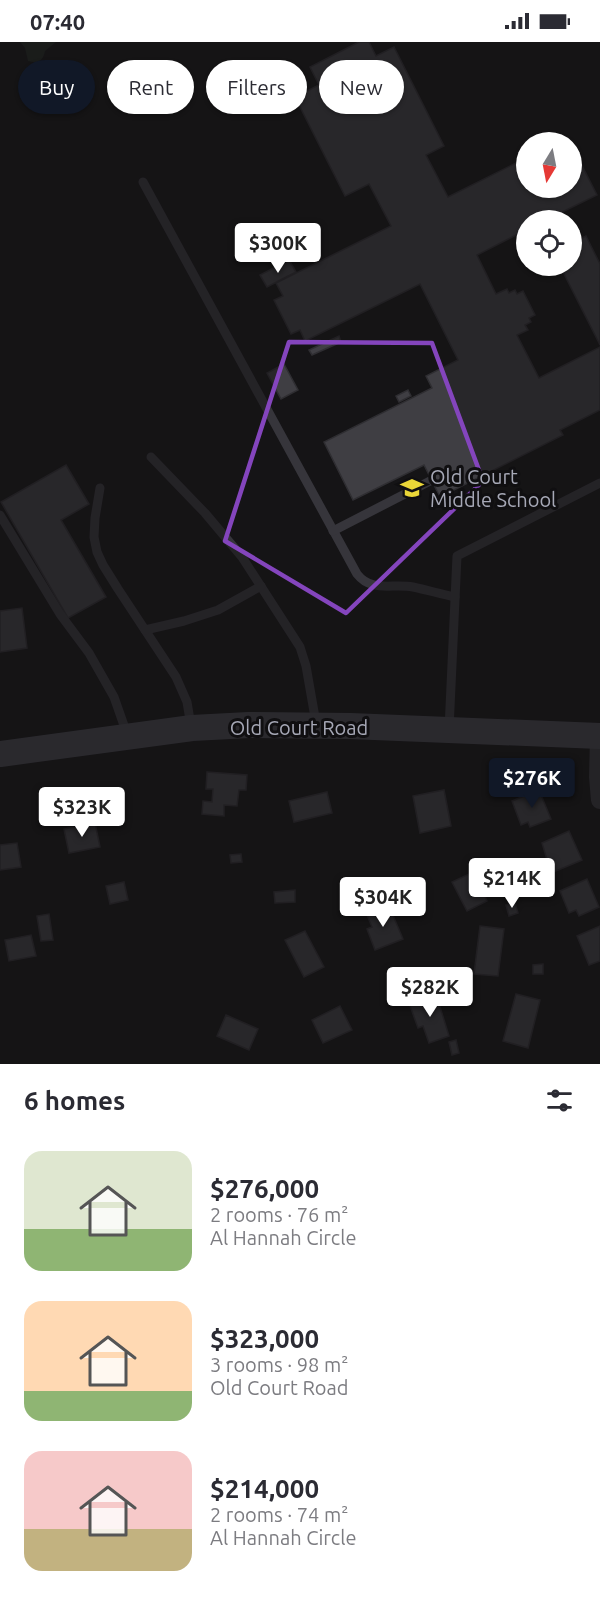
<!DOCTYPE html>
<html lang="en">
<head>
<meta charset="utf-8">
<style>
  body { margin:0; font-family:Ubuntu,sans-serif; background:#f2f2f3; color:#2b2b33; height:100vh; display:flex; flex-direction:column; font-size:22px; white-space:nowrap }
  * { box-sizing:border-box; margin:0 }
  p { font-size:20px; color:#7c7c81 }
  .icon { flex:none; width:33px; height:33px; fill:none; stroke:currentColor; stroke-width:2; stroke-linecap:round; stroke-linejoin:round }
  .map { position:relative; height:1022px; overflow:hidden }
  .drawer { display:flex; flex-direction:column; background:#fff; flex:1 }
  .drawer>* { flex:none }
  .top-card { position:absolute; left:18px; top:18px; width:564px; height:54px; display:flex; gap:12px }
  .needle { width:39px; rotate:190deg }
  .controls { position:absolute; left:516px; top:90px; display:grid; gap:12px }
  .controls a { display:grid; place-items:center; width:66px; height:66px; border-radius:50%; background:#fff; box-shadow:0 2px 4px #0004; font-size:30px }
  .price { position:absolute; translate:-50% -51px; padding:0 14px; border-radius:6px; background:#fff; color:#222; font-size:20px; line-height:39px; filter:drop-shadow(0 2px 3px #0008) }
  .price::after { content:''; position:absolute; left:50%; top:36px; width:18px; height:14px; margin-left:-9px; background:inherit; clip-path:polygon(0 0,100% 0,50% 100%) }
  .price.selected { background:#111827; color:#fff }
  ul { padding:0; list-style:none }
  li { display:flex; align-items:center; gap:18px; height:150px; padding:0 24px }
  li span { display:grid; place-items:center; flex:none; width:168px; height:120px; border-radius:18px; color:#555 }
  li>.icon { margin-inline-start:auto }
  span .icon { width:72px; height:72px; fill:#fffc; stroke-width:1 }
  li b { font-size:26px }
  h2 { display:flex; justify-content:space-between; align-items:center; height:72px; padding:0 24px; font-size:26px }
  .pill { padding:0 21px; border-radius:27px; background:#fff; box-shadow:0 2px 4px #0004; font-size:21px; line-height:54px }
  .pill.selected { background:#111827; color:#fff }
  .status { display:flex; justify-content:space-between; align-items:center; height:42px; padding:0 30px; background:#fff; direction:ltr }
  .status svg { height:16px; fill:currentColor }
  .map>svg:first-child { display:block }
  .green { fill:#1f2621 }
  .building { fill:#3f3e43; stroke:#2f2e32; stroke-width:1.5 }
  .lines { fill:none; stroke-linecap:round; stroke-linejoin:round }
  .service { stroke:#36353b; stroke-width:9 }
  .minor { stroke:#36353b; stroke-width:18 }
  .secondary { stroke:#43444b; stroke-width:26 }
  .marked { fill:none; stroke:#8445bd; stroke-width:4.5; stroke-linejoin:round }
  .labels { text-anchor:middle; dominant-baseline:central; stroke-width:6; stroke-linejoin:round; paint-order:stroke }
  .poi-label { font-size:20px; fill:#a6a8b6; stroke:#100f11; text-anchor:start }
  .street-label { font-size:20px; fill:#a6a8b6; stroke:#100f11 }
</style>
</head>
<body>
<div class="status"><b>07:40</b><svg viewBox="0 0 49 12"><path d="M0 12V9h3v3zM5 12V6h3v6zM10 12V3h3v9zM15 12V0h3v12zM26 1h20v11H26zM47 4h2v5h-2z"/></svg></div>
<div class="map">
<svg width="600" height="1022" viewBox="0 0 600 1022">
  <rect width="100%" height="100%" fill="#151416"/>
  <path class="green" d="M20 0H56L45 9C43 19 38 22 28 19L25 6Z"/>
  <g class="building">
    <path d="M359 0H369L376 14 394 5 444 104 426 113 448 155 526 116V146H572V104L597 153 546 178H526V188L477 213 496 252 507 247 509 251 515 248 517 252 523 249 535 273 529 276 531 280 525 283 528 288 517 293 539 336 600 305V368L560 388 563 393 440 455 424 423 353 458 324 400 432 346 426 334 458 318 420 242 305 299 300 288 291 292 274 258 283 254 276 241 391 184 369 142 345 154 295 55 319 43 310 25Z"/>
    <path d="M586 194 600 222V303L560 224H572V201Z"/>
    <path d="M289 218 296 230 267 245 260 233Z"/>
    <path d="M339 294 341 300 312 313 309 308Z"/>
    <path d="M284 322 298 348 281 357 267 331Z"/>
    <path d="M408 348 411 354 399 360 396 354Z"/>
    <path d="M66 423 89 462 61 478 106 555 68 576 1 460Z"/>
    <path d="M22 566 27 606 0 610V569Z"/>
    <path d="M207 730 247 733 246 748H239L237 764 224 763V774L202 772 203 759 212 760 213 747H206Z"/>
    <path d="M444 748 451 784 420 791 413 754Z"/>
    <path d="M539 748 551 777 530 785 528 780 521 783 512 759Z"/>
    <path d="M327 750 332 771 294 780 289 759Z"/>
    <path d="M95 781 100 805 69 811 64 787Z"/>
    <path d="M569 789 582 818 551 831 542 801Z"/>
    <path d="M17 801 21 825 0 828V803Z"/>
    <path d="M241 812 242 820 231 821 230 813Z"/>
    <path d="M482 826 491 844 482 848 487 859 467 869 452 840Z"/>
    <path d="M587 837 599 865 579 874 576 868 569 871 560 849Z"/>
    <path d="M124 840 128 858 110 862 106 844Z"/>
    <path d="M295 848V860L275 861 274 850Z"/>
    <path d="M515 861 518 871 509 874 506 863Z"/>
    <path d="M389 864 403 897 375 908 367 887 372 885 367 873Z"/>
    <path d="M49 872 53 898 41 899 37 874Z"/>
    <path d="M480 884 504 887 498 934 474 932Z"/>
    <path d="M600 884V919L589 923 577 894Z"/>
    <path d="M305 889 324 925 304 935 285 898Z"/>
    <path d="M31 893 36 914 9 919 5 898Z"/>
    <path d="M543 922V932H533V923Z"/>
    <path d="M436 952 449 994 429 1001 423 984 418 986 409 961Z"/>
    <path d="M516 952 540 958 528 1006 503 999Z"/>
    <path d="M340 964 352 988 323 1001 312 978Z"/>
    <path d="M226 973 258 987 249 1008 217 994Z"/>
    <path d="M456 998 459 1011 452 1013 449 1000Z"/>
  </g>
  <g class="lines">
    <g class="service">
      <path d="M143 140 357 532C372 551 392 541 413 545 427 548 441 552 455 555"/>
      <path d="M151 415 205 471 242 515 300 605 306 624 316 681"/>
      <path d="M100 446 95 476 94 495 97 510 103 523 118 547 176 635 187 660 191 684"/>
      <path d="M0 473 60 572 89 611 114 655 127 692"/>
      <path d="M333 489 432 438"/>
      <path d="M145 588 184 579 218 568 261 544"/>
      <path d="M449 687 457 514 600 441"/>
    </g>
    <path class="minor" d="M599 694 598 735 600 758"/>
    <path class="secondary" d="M0 712 192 686 249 683 350 684 600 694"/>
  </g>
  <path d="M0 0H600V1022H0ZM289 300 432 301 483 439 346 571 225 499Z" fill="#151416" fill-opacity=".55" fill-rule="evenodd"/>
  <path class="marked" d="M289 300 432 301 483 439 346 571 225 499Z"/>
  <defs>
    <g id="school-bare" transform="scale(1.8)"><path d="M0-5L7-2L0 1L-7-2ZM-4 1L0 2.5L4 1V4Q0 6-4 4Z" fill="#ead638" stroke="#100f11" stroke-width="2.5" paint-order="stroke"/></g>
  </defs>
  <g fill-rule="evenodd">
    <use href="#school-bare" x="412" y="446"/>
  </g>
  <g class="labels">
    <g class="poi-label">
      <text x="430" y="434">Old Court<tspan x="430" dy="23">Middle School</tspan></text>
    </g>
    <g class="street-label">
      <text x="299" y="685">Old Court Road</text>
    </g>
  </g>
</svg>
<div class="controls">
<a><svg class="needle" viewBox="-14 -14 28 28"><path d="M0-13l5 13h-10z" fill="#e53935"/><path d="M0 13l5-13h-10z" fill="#7c7c81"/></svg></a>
<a><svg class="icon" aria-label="locate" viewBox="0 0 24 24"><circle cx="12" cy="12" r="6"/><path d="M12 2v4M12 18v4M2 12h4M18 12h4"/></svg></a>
</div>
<b class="price" style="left:278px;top:232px">$300K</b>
<b class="price selected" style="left:532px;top:767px">$276K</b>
<b class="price" style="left:82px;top:796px">$323K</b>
<b class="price" style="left:512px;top:867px">$214K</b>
<b class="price" style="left:383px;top:886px">$304K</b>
<b class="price" style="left:430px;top:976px">$282K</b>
<div class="top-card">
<a class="pill selected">Buy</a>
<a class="pill">Rent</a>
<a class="pill">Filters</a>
<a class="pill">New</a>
</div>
</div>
<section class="drawer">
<h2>6 homes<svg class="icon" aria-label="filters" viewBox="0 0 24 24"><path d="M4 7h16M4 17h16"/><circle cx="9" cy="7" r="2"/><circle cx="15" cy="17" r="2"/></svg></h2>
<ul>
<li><span style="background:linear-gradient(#dfe7d0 65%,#8fb573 0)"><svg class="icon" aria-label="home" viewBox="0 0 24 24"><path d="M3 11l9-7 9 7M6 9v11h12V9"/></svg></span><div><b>$276,000</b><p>2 rooms · 76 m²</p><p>Al Hannah Circle</p></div></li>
<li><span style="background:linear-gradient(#ffd9b3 75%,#8fb573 0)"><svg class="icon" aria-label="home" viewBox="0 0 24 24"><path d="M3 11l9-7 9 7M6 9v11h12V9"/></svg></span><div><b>$323,000</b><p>3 rooms · 98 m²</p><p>Old Court Road</p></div></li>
<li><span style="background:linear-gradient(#f6c9c9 65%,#c2b280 0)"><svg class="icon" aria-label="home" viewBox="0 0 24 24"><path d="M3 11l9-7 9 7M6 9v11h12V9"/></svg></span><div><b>$214,000</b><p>2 rooms · 74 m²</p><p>Al Hannah Circle</p></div></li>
</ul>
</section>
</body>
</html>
